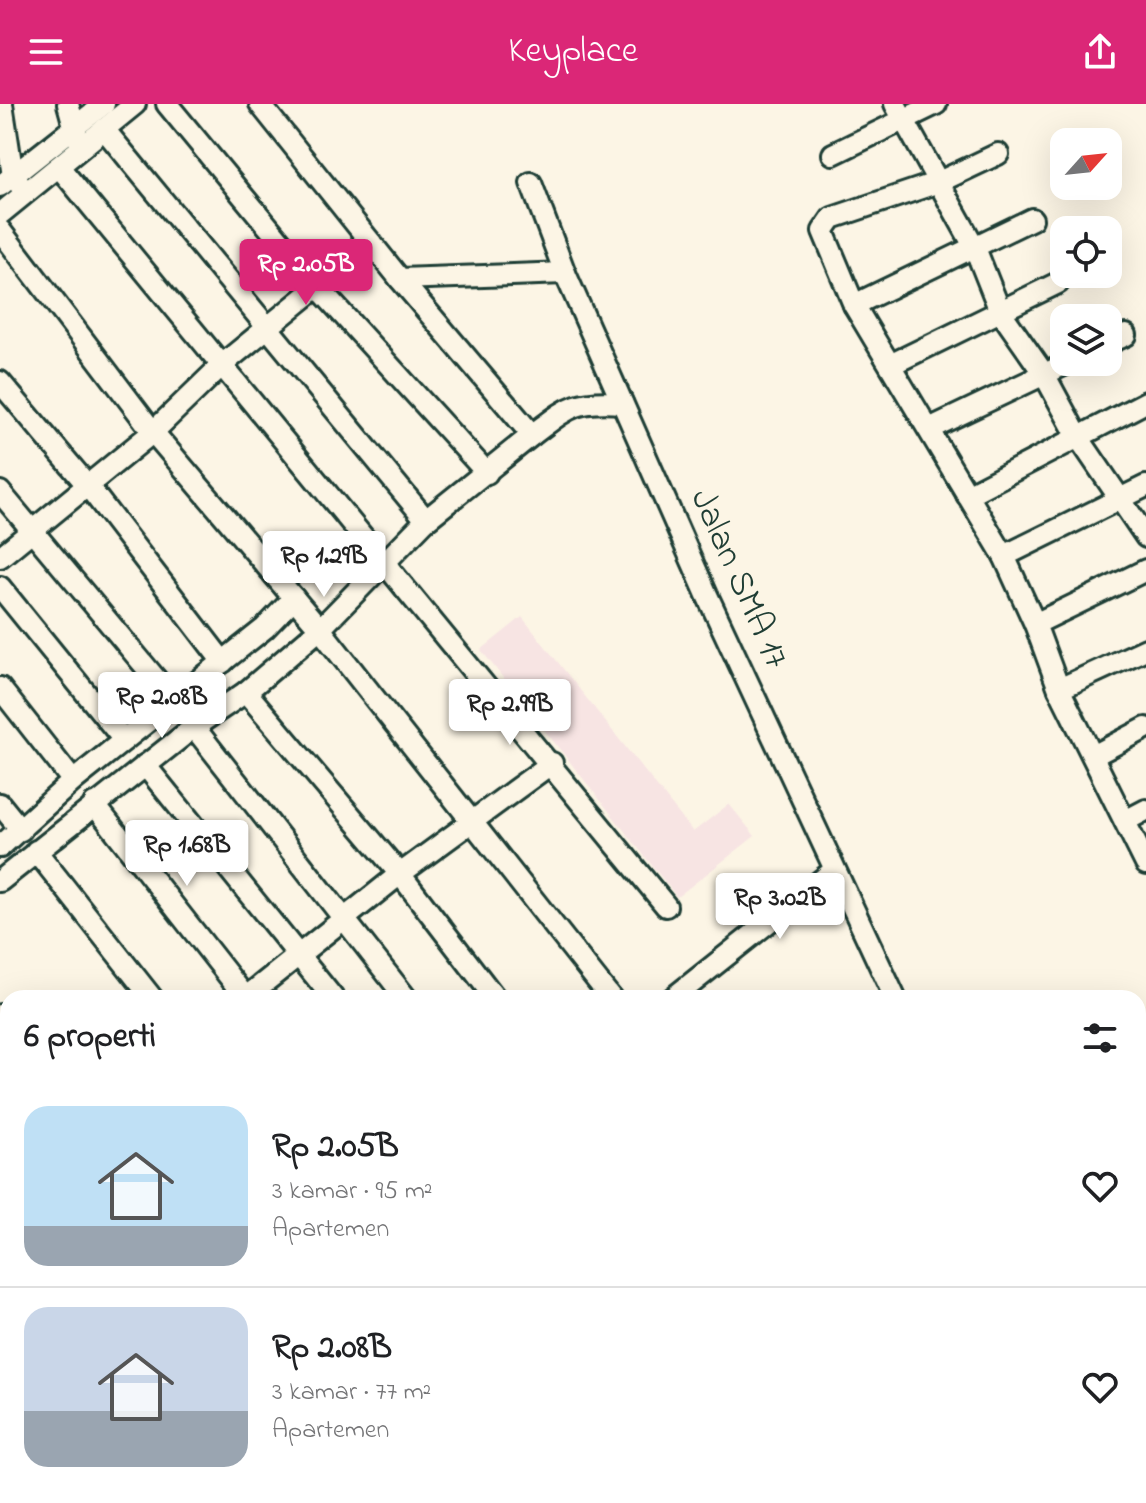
<!DOCTYPE html>
<html lang="id">
<head>
<meta charset="utf-8">
<style>
  body { margin:0; font-family:"Indie Flower",sans-serif; background:#f6f6f6; color:#202124; height:100vh; display:flex; flex-direction:column; font-size:30px; white-space:nowrap }
  * { box-sizing:border-box; margin:0 }
  p { font-size:26px; color:#757577 }
  .icon { flex:none; width:44px; height:44px; fill:none; stroke:currentColor; stroke-width:2; stroke-linecap:round; stroke-linejoin:round }
  .map { position:relative; flex:1; overflow:hidden }
  .drawer { position:absolute; left:0px; top:886px; width:1146px; height:514px; display:flex; flex-direction:column; background:#fff; border-radius:24px 24px 0 0; box-shadow:0 8px 32px #0002 }
  .drawer>* { flex:none }
  .needle { width:52px; rotate:63deg }
  .buttons { position:absolute; left:1050px; top:24px; display:grid; gap:16px }
  .buttons a { display:grid; place-items:center; width:72px; height:72px; border-radius:16px; background:#fff; box-shadow:0 8px 32px #0002; font-size:40px }
  .price { position:absolute; translate:-50% -68px; padding:0 18px; border-radius:8px; background:#fff; color:#222; font-size:26px; line-height:52px; filter:drop-shadow(0 2px 4px #0008) }
  .price::after { content:''; position:absolute; left:50%; top:48px; width:24px; height:18px; margin-left:-12px; background:inherit; clip-path:polygon(0 0,100% 0,50% 100%) }
  .price.selected { background:#db2777; color:#fff }
  ul { padding:0; list-style:none }
  li { display:flex; align-items:center; gap:24px; height:200px; padding:0 24px }
  li+li { border-top:2px solid #e0e0e0 }
  li span { display:grid; place-items:center; flex:none; width:224px; height:160px; border-radius:24px; color:#555 }
  li>.icon { margin-inline-start:auto }
  span .icon { width:96px; height:96px; fill:#fffc; stroke-width:1 }
  li b { font-size:34px }
  h2 { display:flex; justify-content:space-between; align-items:center; height:96px; padding:0 24px; font-size:34px }
  header { display:flex; justify-content:space-between; align-items:center; height:104px; padding:0 24px; background:#db2777; color:#fff; font-size:36px; font-weight:600 }
  .map>svg:first-child { display:block }
  .built { fill:#f7e4e3 }
  .lines { fill:none; stroke-linecap:round; stroke-linejoin:round }
  .lane-casing { stroke:#1f3d34; stroke-width:16 }
  .street-casing { stroke:#1f3d34; stroke-width:26 }
  .secondary-casing { stroke:#1f3d34; stroke-width:36 }
  .lane { stroke:#fcf5e5; stroke-width:10 }
  .street { stroke:#fcf5e5; stroke-width:20 }
  .secondary { stroke:#fcf5e5; stroke-width:30 }
  .labels { text-anchor:middle; dominant-baseline:central; stroke-width:6; stroke-linejoin:round; paint-order:stroke }
  .street-label { font-size:36px; fill:#1f3d34; stroke:#fcf5e5 }
</style>
</head>
<body>
<header><svg class="icon" aria-label="menu" viewBox="0 0 24 24"><path d="M4 6h16M4 12h16M4 18h16"/></svg>Keyplace<svg class="icon" aria-label="share" viewBox="0 0 24 24"><path d="M12 15V3M7 8l5-5 5 5M5 13v7h14v-7"/></svg></header>
<div class="map">
<svg width="1146" height="1399" viewBox="0 0 1146 1399">
  <rect width="100%" height="100%" fill="#fcf5e5"/>
  <filter id="ink" filterUnits="userSpaceOnUse"><feTurbulence type="fractalNoise" baseFrequency=".0125" numOctaves="2"/><feDisplacementMap in="SourceGraphic" scale="16" xChannelSelector="R" yChannelSelector="G"/><feConvolveMatrix kernelMatrix="1 2 1 2 8 2 1 2 1" color-interpolation-filters="sRGB"/></filter>
  <g filter="url(#ink)">
    <path class="built" d="M522 513 693 728 729 700 755 732 677 793 481 546Z"/>
    <g class="lines">
      <g class="lane-casing">
        <path id="lane" d="M745 1392 749 1399"/>
      </g>
      <g class="street-casing">
        <g id="street">
          <path d="M2 0 13 72 20 81"/>
          <path d="M68 0 77 33"/>
          <path d="M167 0 318 183 487 369"/>
          <path d="M895 0 975 144 1000 207 1044 270 1078 333 1146 433"/>
          <path d="M104 25 426 416"/>
          <path d="M833 50 936 0"/>
          <path d="M998 50 939 78 832 114 823 127 854 201 1004 452 1035 520"/>
          <path d="M60 64 666 802"/>
          <path d="M531 79 565 169 707 491 895 894"/>
          <path d="M0 82 104 0"/>
          <path d="M0 110 135 0"/>
          <path d="M0 126 153 328 320 525 611 894"/>
          <path d="M400 175 565 169"/>
          <path d="M854 201 1032 115"/>
          <path d="M1108 239 1126 231"/>
          <path d="M892 260 1058 179"/>
          <path d="M0 278 88 382 223 558"/>
          <path d="M931 324 1070 258"/>
          <path d="M532 331C568 304 574 295 622 299"/>
          <path d="M0 388 175 598"/>
          <path d="M967 391 1146 298"/>
          <path d="M1004 452 1146 382"/>
          <path d="M0 453 153 328 223 260 371 139"/>
          <path d="M1146 466 1035 520 1059 585 1146 760"/>
          <path d="M0 483 124 636"/>
          <path d="M0 584 73 677"/>
          <path d="M1059 585 1146 545"/>
          <path d="M246 588 400 770 495 894"/>
          <path d="M194 623 406 894"/>
          <path d="M1093 652 1146 624"/>
          <path d="M145 661 333 894"/>
          <path d="M0 700 21 726"/>
          <path d="M94 700 246 894"/>
          <path d="M1125 717 1146 706"/>
          <path d="M0 743 73 677 265 524 294 494"/>
          <path d="M36 747 152 894"/>
          <path d="M0 777 194 623 246 588 320 525 426 416 532 331 400 175 260 0"/>
          <path d="M245 894 400 770 552 659"/>
          <path d="M673 894 833 767"/>
          <path d="M0 911 8 921"/>
          <path d="M0 1067 8 1078"/>
          <path d="M0 1138 8 1131"/>
          <path d="M0 1229 8 1239"/>
          <path d="M0 1335 8 1344"/>
          <path d="M49 1392 55 1399"/>
          <path d="M405 1392 411 1399"/>
          <path d="M1068 1392 1072 1399"/>
          <path d="M84 1399 93 1392"/>
        </g>
      </g>
      <g class="secondary-casing">
        <g id="secondary">
          <path d="M1138 1225 1146 1220"/>
          <path d="M972 1399 983 1392"/>
        </g>
      </g>
      <use href="#lane" class="lane"/>
      <use href="#street" class="street"/>
      <use href="#secondary" class="secondary"/>
    </g>
  </g>
  <g class="labels">
    <g class="street-label">
      <text transform="translate(738 475) rotate(66)">Jalan SMA 17</text>
    </g>
  </g>
</svg>
<div class="buttons">
<a><svg class="needle" viewBox="-14 -14 28 28"><path d="M0-13l5 13h-10z" fill="#e53935"/><path d="M0 13l5-13h-10z" fill="#757577"/></svg></a>
<a><svg class="icon" aria-label="locate" viewBox="0 0 24 24"><circle cx="12" cy="12" r="6"/><path d="M12 2v4M12 18v4M2 12h4M18 12h4"/></svg></a>
<a><svg class="icon" aria-label="layers" viewBox="0 0 24 24"><path d="M12 4l9 5-9 5-9-5zM3 14l9 5 9-5"/></svg></a>
</div>
<b class="price selected" style="left:306px;top:203px">Rp 2.05B</b>
<b class="price" style="left:324px;top:495px">Rp 1.29B</b>
<b class="price" style="left:162px;top:636px">Rp 2.08B</b>
<b class="price" style="left:510px;top:643px">Rp 2.99B</b>
<b class="price" style="left:187px;top:784px">Rp 1.68B</b>
<b class="price" style="left:780px;top:837px">Rp 3.02B</b>
<section class="drawer">
<h2>6 properti<svg class="icon" aria-label="filters" viewBox="0 0 24 24"><path d="M4 7h16M4 17h16"/><circle cx="9" cy="7" r="2"/><circle cx="15" cy="17" r="2"/></svg></h2>
<ul>
<li><span style="background:linear-gradient(#bfe0f5 75%,#9aa5b1 0)"><svg class="icon" aria-label="home" viewBox="0 0 24 24"><path d="M3 11l9-7 9 7M6 9v11h12V9"/></svg></span><div><b>Rp 2.05B</b><p>3 kamar · 95 m²</p><p>Apartemen</p></div><svg class="icon" aria-label="heart" viewBox="0 0 24 24"><path d="M12 20l-8-8c-3-5 5-10 8-4 3-6 11-1 8 4z"/></svg></li>
<li><span style="background:linear-gradient(#c9d6e8 65%,#9aa5b1 0)"><svg class="icon" aria-label="home" viewBox="0 0 24 24"><path d="M3 11l9-7 9 7M6 9v11h12V9"/></svg></span><div><b>Rp 2.08B</b><p>3 kamar · 77 m²</p><p>Apartemen</p></div><svg class="icon" aria-label="heart" viewBox="0 0 24 24"><path d="M12 20l-8-8c-3-5 5-10 8-4 3-6 11-1 8 4z"/></svg></li>
</ul>
</section>
</div>
</body>
</html>
